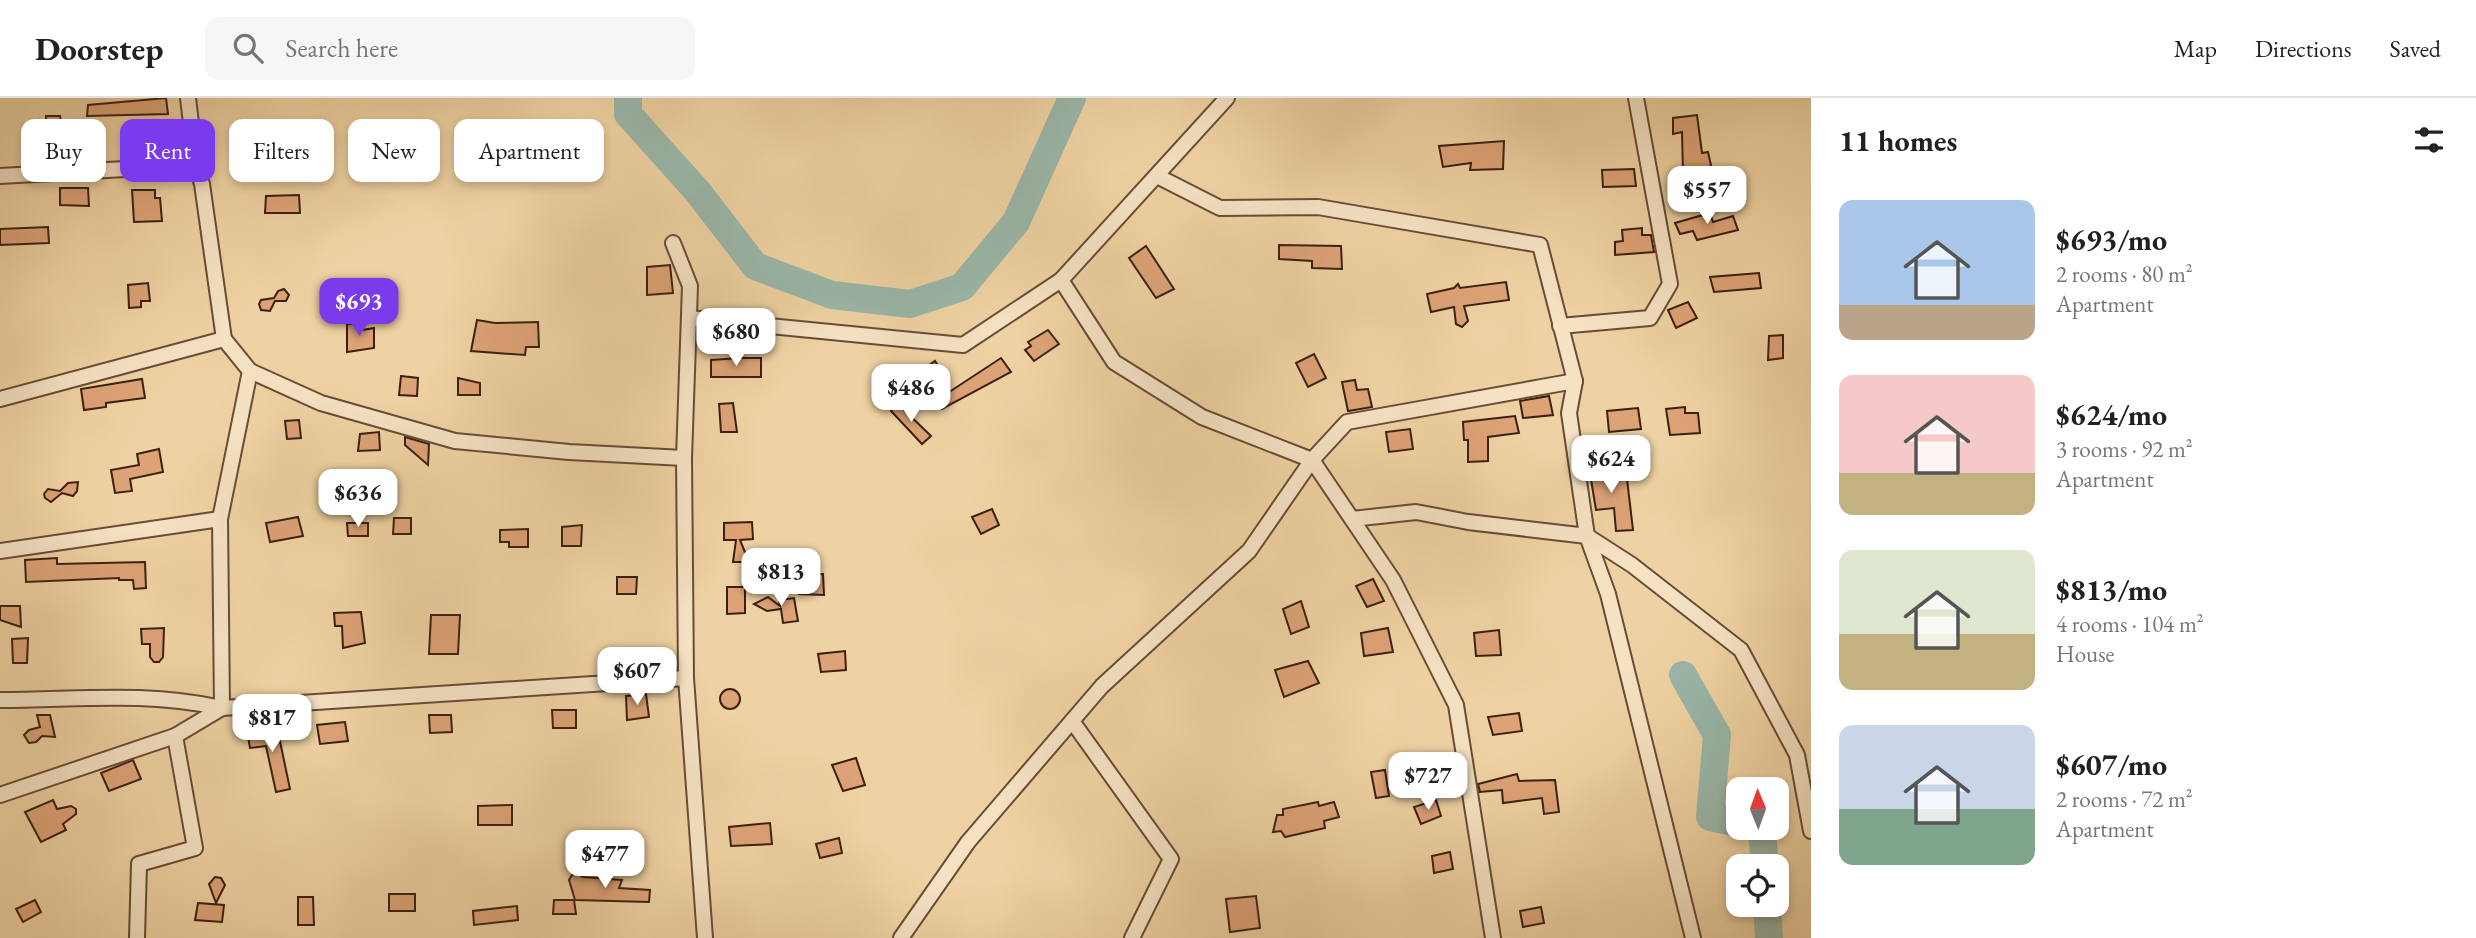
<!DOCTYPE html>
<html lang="en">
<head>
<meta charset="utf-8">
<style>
  body { margin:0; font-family:"EB Garamond",serif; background:#f6f6f6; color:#202124; height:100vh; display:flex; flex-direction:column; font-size:26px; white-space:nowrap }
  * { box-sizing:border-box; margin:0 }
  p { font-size:23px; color:#757577 }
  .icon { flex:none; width:38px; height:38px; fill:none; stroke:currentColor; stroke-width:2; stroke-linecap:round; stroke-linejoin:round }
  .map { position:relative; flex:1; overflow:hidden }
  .details { display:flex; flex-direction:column; background:#fff; width:665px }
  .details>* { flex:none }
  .guide { position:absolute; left:21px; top:21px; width:665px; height:63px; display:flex; gap:14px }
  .needle { width:46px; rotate:359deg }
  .fabs { position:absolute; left:1726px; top:679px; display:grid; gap:14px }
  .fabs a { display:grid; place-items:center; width:63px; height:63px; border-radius:14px; background:#fff; box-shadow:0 4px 10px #0003; font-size:35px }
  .price { position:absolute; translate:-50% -60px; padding:0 16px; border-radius:14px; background:#fff; color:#222; font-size:23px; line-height:46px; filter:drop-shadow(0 2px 4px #0008) }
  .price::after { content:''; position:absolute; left:50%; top:42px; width:21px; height:16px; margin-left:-10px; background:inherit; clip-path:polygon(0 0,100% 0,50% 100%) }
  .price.current { background:#7c3aed; color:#fff }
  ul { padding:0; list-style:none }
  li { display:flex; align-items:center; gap:21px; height:175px; padding:0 28px }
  li span { display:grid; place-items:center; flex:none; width:196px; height:140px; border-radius:14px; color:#555 }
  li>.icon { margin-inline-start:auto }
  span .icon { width:84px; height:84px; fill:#fffc; stroke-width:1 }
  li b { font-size:30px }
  h2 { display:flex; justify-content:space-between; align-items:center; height:84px; padding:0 28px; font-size:30px }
  .chip { padding:0 24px; border-radius:14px; background:#fff; box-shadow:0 4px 10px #0003; font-size:24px; line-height:63px }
  .chip.current { background:#7c3aed; color:#fff }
  header { display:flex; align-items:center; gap:42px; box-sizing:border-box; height:98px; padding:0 35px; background:#fff; border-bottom:2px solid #e0e0e0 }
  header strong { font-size:33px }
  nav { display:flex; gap:38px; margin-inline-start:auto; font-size:24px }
  .search { width:490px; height:63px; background:#f6f6f6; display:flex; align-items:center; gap:18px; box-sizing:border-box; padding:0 24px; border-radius:14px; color:#757577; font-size:26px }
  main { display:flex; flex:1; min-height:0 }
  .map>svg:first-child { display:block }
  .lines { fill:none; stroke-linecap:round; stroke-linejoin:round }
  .river { stroke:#9ab7a9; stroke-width:28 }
  .building { fill:#dda377; stroke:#3b2012; stroke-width:2 }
  .street-casing { stroke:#684c36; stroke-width:18 }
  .street { stroke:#f5e2c3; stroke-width:14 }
</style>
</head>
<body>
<header>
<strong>Doorstep</strong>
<div class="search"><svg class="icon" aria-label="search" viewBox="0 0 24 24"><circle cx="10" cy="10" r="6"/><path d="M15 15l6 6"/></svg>Search here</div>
<nav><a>Map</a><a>Directions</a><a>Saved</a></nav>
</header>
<main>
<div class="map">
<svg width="1811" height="840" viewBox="0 0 1811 840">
  <rect width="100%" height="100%" fill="#efd2a3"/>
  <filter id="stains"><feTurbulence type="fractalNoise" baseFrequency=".00286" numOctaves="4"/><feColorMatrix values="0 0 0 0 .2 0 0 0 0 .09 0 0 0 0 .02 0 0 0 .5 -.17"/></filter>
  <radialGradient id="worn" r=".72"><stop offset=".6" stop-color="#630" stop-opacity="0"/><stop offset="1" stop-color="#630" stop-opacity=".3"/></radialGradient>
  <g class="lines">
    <g class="river">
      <path d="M628 0V16L698 94 755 168 832 197 910 206 962 189 1016 124 1072 0"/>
      <path d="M1683 577 1717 637 1710 719 1738 725"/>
      <path d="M1757 730 1762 731 1765 768"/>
      <path d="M1767 807 1769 840"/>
    </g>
  </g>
  <g class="building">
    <path d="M166 0 168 16 87 18 88 7Z"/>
    <path d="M1697 17 1702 55 1708 54 1712 72 1683 76 1682 34 1673 36V20Z"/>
    <path d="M46 18H60L63 35H47Z"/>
    <path d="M249 40H264L265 58 250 59Z"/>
    <path d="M1504 43 1503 71 1470 72 1471 65 1443 69 1439 48Z"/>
    <path d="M1634 71 1636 88 1603 89 1602 72Z"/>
    <path d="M60 90H88L89 108 60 107Z"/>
    <path d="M132 92H155V100H160L162 123 134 124Z"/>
    <path d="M299 97 300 115H265L266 98Z"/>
    <path d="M1710 115 1713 124 1733 118 1738 132 1697 142 1693 133 1680 136 1675 125Z"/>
    <path d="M48 129 49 145 0 147V131Z"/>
    <path d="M1642 130V137H1651L1654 154 1615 157V144L1623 143 1622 132Z"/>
    <path d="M1279 147 1341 148 1342 171 1312 170V163L1279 161Z"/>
    <path d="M1146 148 1174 191 1156 200 1129 160Z"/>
    <path d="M670 167 673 195 647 197V169Z"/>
    <path d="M1759 175 1761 190 1714 194 1710 179Z"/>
    <path d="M1506 184 1509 202 1464 208 1468 223 1462 229 1456 226 1454 209 1431 214 1427 196 1454 190 1458 186 1460 190Z"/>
    <path d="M148 185 150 203H141V209L129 210 128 187Z"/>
    <path d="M284 191 289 197 286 203H275L270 213 261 212 259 206 261 202 274 200 278 193Z"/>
    <path d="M1688 204 1697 220 1676 230 1668 212Z"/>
    <path d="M477 222 495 225 538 224 539 249H526L525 257 471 253Z"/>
    <path d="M361 225 362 232 374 230V250L347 254V226Z"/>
    <path d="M1048 232 1059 246 1034 263 1025 252 1031 248 1028 244Z"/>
    <path d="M1783 237V260L1768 262 1769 238Z"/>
    <path d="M1314 256 1326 280 1308 289 1296 265Z"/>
    <path d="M740 260H761V279H711V262Z"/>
    <path d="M1001 260 1011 274 942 311 937 302Z"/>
    <path d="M935 263 946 279 921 297 909 282Z"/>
    <path d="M401 278 418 280 417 298 399 297Z"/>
    <path d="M458 280 480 285V297H458Z"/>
    <path d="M142 281 145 300 106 305V309L84 312 81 291Z"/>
    <path d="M1355 282 1357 292 1368 291 1372 309 1348 313 1342 284Z"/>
    <path d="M1549 298 1553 317 1523 320 1520 303Z"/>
    <path d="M733 305 737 334H721L719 306Z"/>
    <path d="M898 306 931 338 922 346 891 313Z"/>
    <path d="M1685 309V315H1698L1700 335 1670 337 1666 311Z"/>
    <path d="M1638 310 1641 331 1609 334 1607 313Z"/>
    <path d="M1515 318 1519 335 1488 339V363L1468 364V342H1464L1463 324Z"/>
    <path d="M299 322 301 340 287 341 285 323Z"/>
    <path d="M1410 331 1413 351 1389 354 1386 334Z"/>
    <path d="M379 334 380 352 358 353 360 336Z"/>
    <path d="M405 339 429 346 428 367 405 347Z"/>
    <path d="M159 351 163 374 130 381 132 393 115 395 111 372 139 367 137 356Z"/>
    <path d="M1603 361 1607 384 1627 381 1633 432 1616 433 1614 410 1596 412 1588 363Z"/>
    <path d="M367 380 368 397 338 399V381Z"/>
    <path d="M78 384 77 393 73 398 62 395 51 404 45 400 44 396 48 391 60 393 68 385Z"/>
    <path d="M992 411 999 427 981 436 972 419Z"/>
    <path d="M298 419 303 438 270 444 266 425Z"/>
    <path d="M394 420H411V436H393Z"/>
    <path d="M752 424 753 441 740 442 749 464H733L736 442H724V425Z"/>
    <path d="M347 425H368V438H348Z"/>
    <path d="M582 427 581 448H562V429Z"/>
    <path d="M528 431V449H509V444H500V432Z"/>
    <path d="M57 460V466L145 464 146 490 134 491 133 482H119V480L26 484 25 462Z"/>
    <path d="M823 476 824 497 799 496 796 478Z"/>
    <path d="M617 479H637L636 496H617Z"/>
    <path d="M1373 481 1384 503 1367 509 1356 488Z"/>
    <path d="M727 489H745V515L727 516Z"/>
    <path d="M768 499 780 508 779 502 794 500 798 523 783 525 781 511 767 513 754 506Z"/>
    <path d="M1301 503 1309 529 1291 536 1283 511Z"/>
    <path d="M0 508H20L21 529 0 522Z"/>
    <path d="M361 514 365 545 343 550 342 528H335L334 515Z"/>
    <path d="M431 517H460L458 556H429Z"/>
    <path d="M164 530 163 559 159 564H154L150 559V546H142L141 531Z"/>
    <path d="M1388 530 1393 554 1364 558 1361 535Z"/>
    <path d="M1499 532 1501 557 1476 558 1474 535Z"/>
    <path d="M28 540 27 565H13L12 541Z"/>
    <path d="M845 553 846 572 821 574 818 556Z"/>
    <path d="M1308 563 1319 585 1284 599 1275 572Z"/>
    <circle cx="730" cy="601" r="10"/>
    <path d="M646 596 649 619 627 622 626 598Z"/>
    <path d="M552 612H576V630H553Z"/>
    <path d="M1519 615 1522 633 1493 637 1488 619Z"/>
    <path d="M37 617H50L55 639 42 638 36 644 29 645 24 637 29 632 40 629Z"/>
    <path d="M429 617H451L452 634 430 635Z"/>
    <path d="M345 624 348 643 320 646 317 627Z"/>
    <path d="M277 629 290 691 276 694 266 648 250 650 247 633Z"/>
    <path d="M856 660 865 687 843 693 832 667Z"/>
    <path d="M133 662 141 681 109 693 101 675Z"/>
    <path d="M1385 672 1389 698 1376 700 1371 674Z"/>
    <path d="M1517 676 1519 683 1555 682 1559 714 1544 716 1542 700 1503 705 1502 692 1480 694 1478 686Z"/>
    <path d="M53 702 57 711 71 708 76 711V716L63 726 66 732 41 744 25 714Z"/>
    <path d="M1436 702 1441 718 1421 726 1414 709Z"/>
    <path d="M1318 704 1319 708 1334 704 1339 719 1324 723 1325 730 1285 739 1281 733 1273 734 1277 717H1283V711Z"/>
    <path d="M512 707V727H478V708Z"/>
    <path d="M770 725 772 746 731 748 729 729Z"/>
    <path d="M839 740 842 755 820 760 816 746Z"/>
    <path d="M1450 754 1453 771 1434 775 1432 758Z"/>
    <path d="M574 774 583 779 622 782 619 790 650 792 649 804 575 802 569 782Z"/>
    <path d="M215 779 221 780 225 787 216 805 209 786Z"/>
    <rect x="389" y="796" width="26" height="17"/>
    <path d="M1256 798 1260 830 1230 834 1226 801Z"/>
    <path d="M298 799H313L314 827H298Z"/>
    <path d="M35 802 41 814 23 824 16 811Z"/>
    <path d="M554 802H574L576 816H553Z"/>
    <path d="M198 805 224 807 222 824 195 822Z"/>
    <path d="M517 808 518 822 474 827 473 813Z"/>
    <path d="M1541 809 1544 825 1523 829 1520 813Z"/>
  </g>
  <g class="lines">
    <g class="street-casing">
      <g id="street">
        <path d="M188 0 196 67 202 86 224 241 250 273 220 421 222 610"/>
        <path d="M0 78 196 67"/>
        <path d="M1157 78 1220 110 1318 109 1540 147 1575 283 1569 315 1587 438 1632 467 1741 552 1797 657 1811 733"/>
        <path d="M673 145 690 188 684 360 686 580 705 840"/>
        <path d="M1061 182 1227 0"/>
        <path d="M689 220 963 247 1061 182 1114 264 1202 319 1312 362 1249 453 1102 588 968 744 901 840"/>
        <path d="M1560 228 1650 220 1670 186 1636 0"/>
        <path d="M250 273 321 305 455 343 569 354 684 360"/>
        <path d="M0 301 224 241"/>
        <path d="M1352 421 1416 414 1468 424 1587 438 1608 496 1693 840"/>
        <path d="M0 453 220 421"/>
        <path d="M0 602C78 602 144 593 222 610L686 580"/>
        <path d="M1072 623 1171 761 1132 840"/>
        <path d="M0 697 175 638 222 610"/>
        <path d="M137 840 139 766 195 750 175 638"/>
        <path d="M1493 840 1456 607 1393 482 1312 362 1347 324 1575 283"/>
      </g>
    </g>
    <use href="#street" class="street"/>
  </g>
  <rect width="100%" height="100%" filter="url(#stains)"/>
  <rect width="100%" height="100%" fill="url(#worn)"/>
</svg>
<div class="fabs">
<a><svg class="needle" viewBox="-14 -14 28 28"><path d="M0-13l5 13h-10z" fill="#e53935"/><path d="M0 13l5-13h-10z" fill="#757577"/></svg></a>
<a><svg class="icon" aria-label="locate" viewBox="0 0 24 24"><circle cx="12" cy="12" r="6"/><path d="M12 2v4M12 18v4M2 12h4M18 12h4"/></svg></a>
</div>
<b class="price" style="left:1707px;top:128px">$557</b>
<b class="price current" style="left:359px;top:240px">$693</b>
<b class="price" style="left:736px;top:270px">$680</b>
<b class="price" style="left:911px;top:326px">$486</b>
<b class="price" style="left:1611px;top:397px">$624</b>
<b class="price" style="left:358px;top:431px">$636</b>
<b class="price" style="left:781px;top:510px">$813</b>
<b class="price" style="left:637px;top:609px">$607</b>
<b class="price" style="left:272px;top:656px">$817</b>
<b class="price" style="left:1428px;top:714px">$727</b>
<b class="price" style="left:605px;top:792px">$477</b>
<div class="guide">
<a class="chip">Buy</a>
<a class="chip current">Rent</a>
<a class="chip">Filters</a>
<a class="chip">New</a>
<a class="chip">Apartment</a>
</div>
</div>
<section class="details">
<h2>11 homes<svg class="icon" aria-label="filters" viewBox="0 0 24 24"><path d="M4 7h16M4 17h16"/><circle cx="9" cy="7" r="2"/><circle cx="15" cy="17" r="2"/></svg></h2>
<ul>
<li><span style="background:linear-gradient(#a9c7e8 75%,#b9a48a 0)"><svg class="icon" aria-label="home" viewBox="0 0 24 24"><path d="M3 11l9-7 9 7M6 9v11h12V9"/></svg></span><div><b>$693/mo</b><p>2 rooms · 80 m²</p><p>Apartment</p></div></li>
<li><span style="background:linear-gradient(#f6c9c9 70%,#c2b280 0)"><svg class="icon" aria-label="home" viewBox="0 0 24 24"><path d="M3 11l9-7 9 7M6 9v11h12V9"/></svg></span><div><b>$624/mo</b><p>3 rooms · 92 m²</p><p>Apartment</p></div></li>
<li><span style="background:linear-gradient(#dfe7d0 60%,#c2b280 0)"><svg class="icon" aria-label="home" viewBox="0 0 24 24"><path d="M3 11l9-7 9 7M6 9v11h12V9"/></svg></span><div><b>$813/mo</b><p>4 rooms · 104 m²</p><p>House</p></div></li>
<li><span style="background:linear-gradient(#c9d6e8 60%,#7fa58c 0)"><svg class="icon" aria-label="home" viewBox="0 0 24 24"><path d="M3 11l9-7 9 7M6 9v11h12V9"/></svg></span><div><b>$607/mo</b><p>2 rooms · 72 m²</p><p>Apartment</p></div></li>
</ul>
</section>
</main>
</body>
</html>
